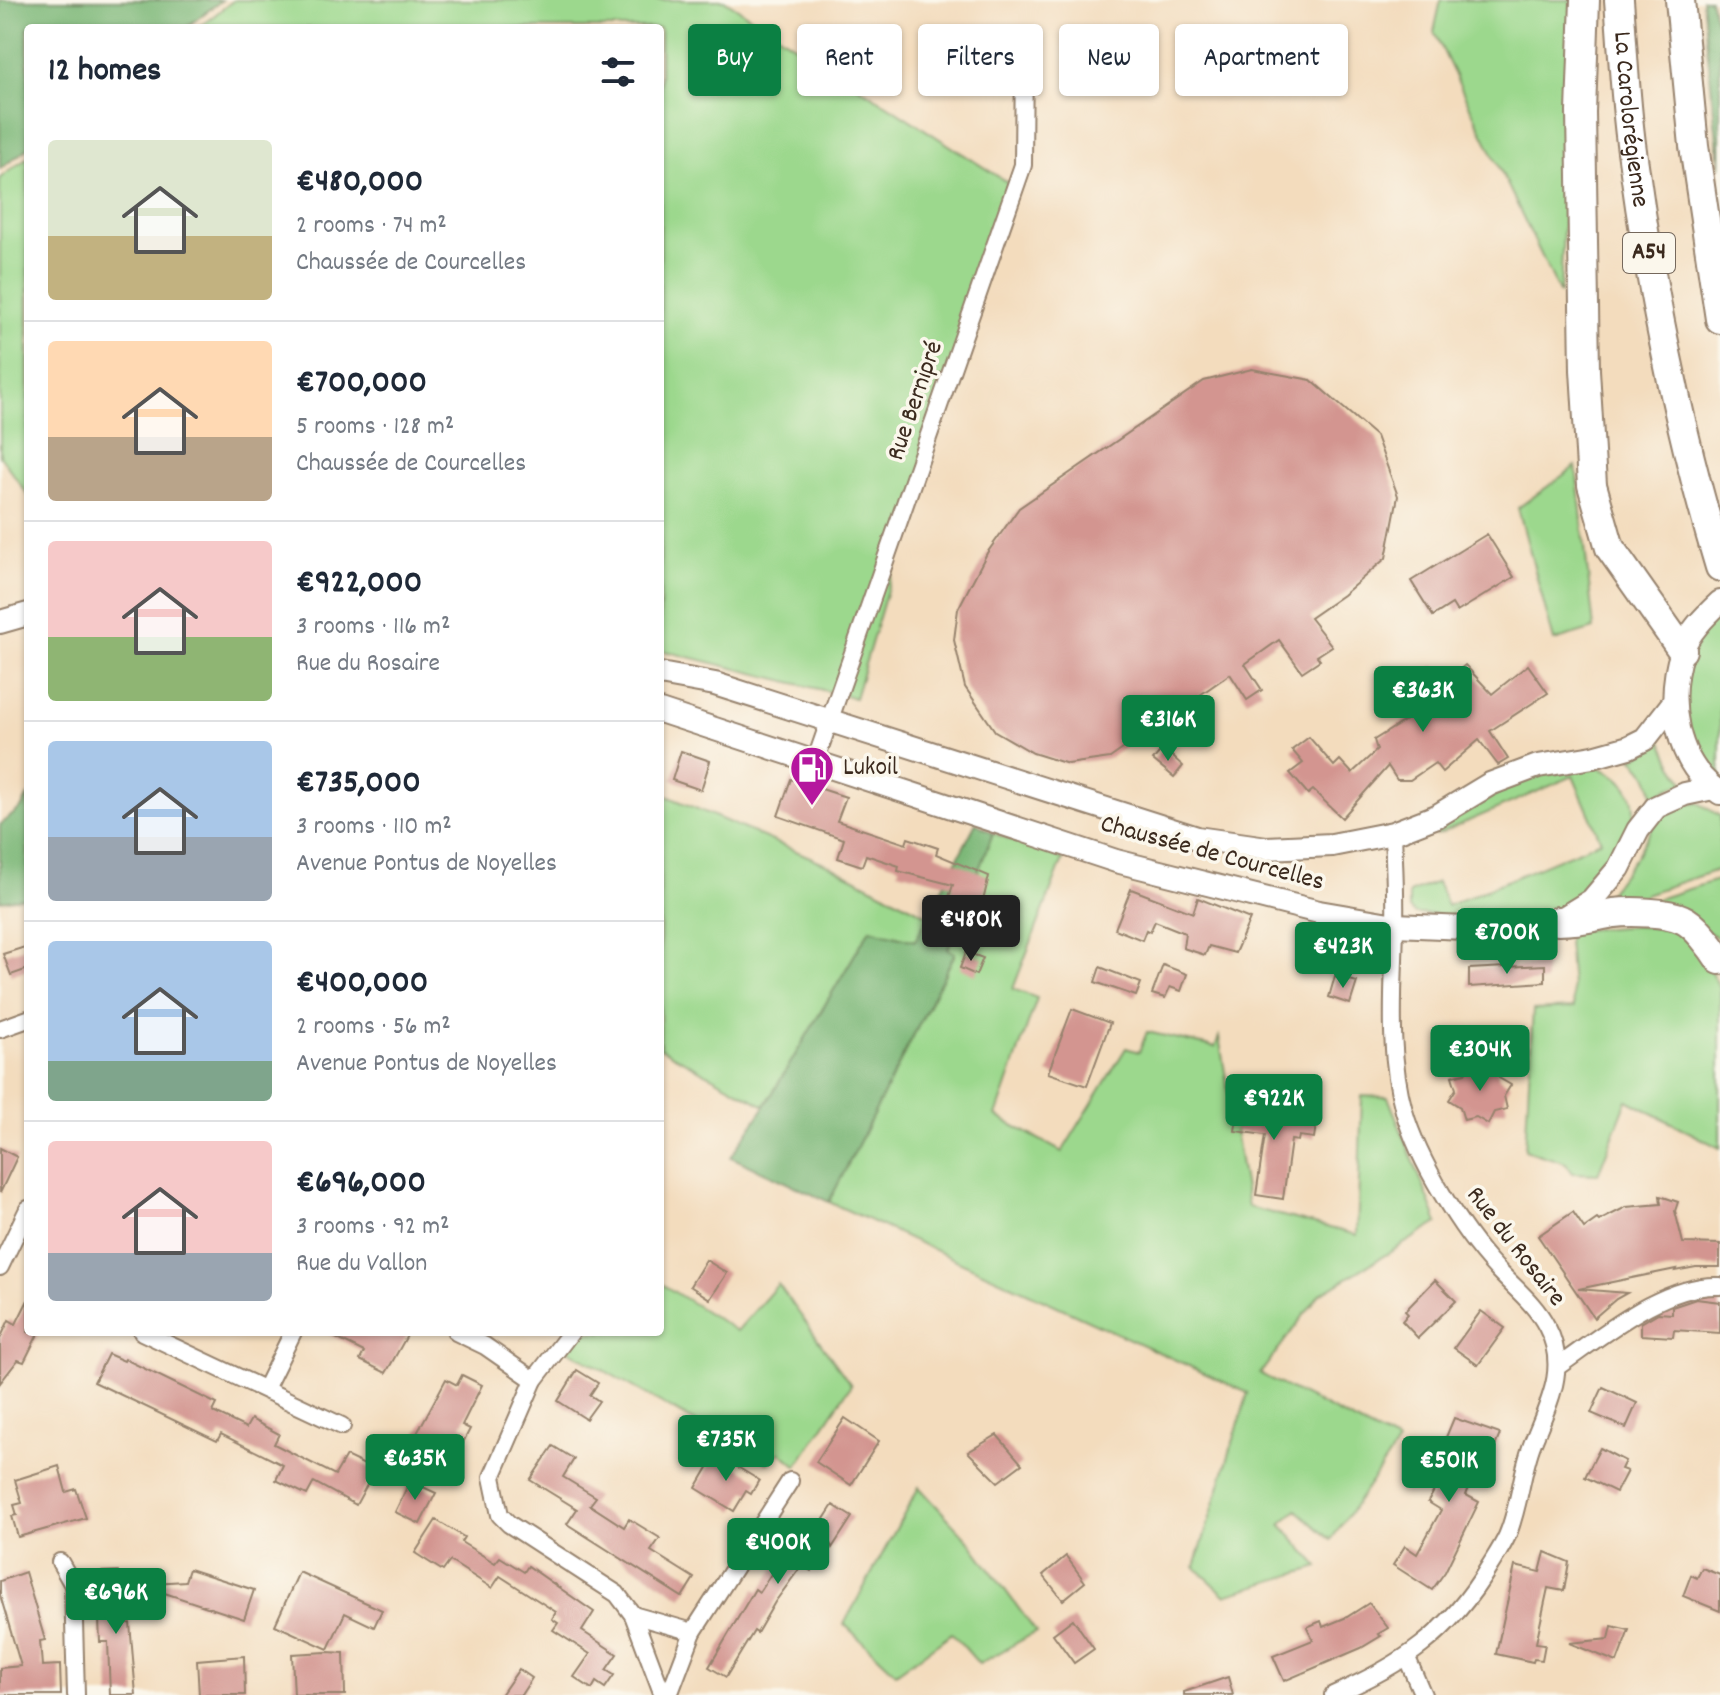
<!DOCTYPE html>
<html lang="en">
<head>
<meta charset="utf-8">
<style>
  body { margin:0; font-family:Dekko,sans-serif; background:#f6f6f7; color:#1f2937; height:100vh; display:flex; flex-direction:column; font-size:30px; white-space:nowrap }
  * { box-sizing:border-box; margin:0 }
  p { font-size:26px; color:#747a83 }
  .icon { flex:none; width:44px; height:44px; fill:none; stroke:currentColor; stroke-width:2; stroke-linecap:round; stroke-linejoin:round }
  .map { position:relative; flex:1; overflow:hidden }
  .sheet { position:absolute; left:24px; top:24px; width:640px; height:1312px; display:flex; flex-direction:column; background:#fff; border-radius:8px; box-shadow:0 2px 6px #0004 }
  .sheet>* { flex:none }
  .banner { position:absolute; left:688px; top:24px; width:760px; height:72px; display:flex; gap:16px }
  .price { position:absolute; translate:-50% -68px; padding:0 18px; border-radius:8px; background:#0b8043; color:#fff; font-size:26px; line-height:52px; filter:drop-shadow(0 2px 4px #0008) }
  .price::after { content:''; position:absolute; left:50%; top:48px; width:24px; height:18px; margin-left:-12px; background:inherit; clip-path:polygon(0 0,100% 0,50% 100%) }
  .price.on { background:#222; color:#fff }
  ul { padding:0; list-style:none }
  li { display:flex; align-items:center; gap:24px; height:200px; padding:0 24px }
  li+li { border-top:2px solid #e0e1e3 }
  li span { display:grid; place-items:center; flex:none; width:224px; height:160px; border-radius:8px; color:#555 }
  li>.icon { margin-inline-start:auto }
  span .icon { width:96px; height:96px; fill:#fffc; stroke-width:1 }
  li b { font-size:34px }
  h2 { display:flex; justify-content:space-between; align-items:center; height:96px; padding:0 24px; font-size:34px }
  .tag { padding:0 28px; border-radius:8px; background:#fff; box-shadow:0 2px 6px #0004; font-size:28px; line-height:72px }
  .tag.on { background:#0b8043; color:#fff }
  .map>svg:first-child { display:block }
  .green { fill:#9cd88d; stroke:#6c8156; stroke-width:2 }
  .forest { fill:#7db878; stroke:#5c714b; stroke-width:2 }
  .building { fill:#d39590 }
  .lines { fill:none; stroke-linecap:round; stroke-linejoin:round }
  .street-casing { stroke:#97836e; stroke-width:20 }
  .secondary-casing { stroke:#97836e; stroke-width:26 }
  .highway-casing { stroke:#97836e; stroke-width:32 }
  .street { stroke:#fff; stroke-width:16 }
  .secondary { stroke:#fff; stroke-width:22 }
  .highway { stroke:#fff; stroke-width:28 }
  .labels { text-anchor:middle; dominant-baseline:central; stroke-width:7; stroke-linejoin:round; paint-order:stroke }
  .shield { fill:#fbf7ec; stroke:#75685c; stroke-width:2 }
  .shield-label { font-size:24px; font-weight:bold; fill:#3b2a1e }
  .street-label { font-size:26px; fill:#3b2a1e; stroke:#fbf7ec }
  .poi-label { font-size:26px; fill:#3b2a1e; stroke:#fbf7ec; text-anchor:start }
</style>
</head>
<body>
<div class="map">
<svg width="1720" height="1695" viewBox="0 0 1720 1695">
  <rect width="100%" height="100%" fill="#fbf7ec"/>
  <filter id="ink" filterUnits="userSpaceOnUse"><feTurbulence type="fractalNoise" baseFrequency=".0125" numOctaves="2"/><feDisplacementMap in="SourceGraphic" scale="16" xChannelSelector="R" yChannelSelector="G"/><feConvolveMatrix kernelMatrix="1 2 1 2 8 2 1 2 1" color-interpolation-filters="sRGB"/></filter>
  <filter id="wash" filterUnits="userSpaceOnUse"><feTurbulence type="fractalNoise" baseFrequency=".006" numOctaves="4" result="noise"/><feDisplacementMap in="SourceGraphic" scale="32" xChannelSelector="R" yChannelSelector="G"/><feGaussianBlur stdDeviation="1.8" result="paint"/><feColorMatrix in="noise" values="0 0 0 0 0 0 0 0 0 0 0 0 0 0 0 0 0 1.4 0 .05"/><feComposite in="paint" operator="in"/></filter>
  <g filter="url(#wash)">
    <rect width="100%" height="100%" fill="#f3dcbd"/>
    <g class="green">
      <path d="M234 0H724L1008 183 855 698 660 650V28H198Z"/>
      <path d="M1441 0H1574L1560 294 1434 32Z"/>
      <path d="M28 157V495L0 456V178Z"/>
      <path d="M1576 466 1594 629 1554 641 1518 508Z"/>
      <path d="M1720 602V793L1680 738 1682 650Z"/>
      <path d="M1660 737 1673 765 1685 783 1669 788 1653 799C1651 779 1647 771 1632 758L1648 751Z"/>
      <path d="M1596 767C1624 775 1641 797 1631 828 1627 837 1620 846 1615 855 1603 876 1583 902 1558 909 1518 919 1457 915 1415 914L1409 909V893L1437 882 1447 906 1601 841 1573 776 1436 835V830L1503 790 1539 775Z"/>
      <path d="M660 793 831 866 929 916 915 941 870 929 765 1106 660 1048Z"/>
      <path d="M1697 802 1720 816V869L1645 894 1640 903 1602 902 1637 855 1657 819 1669 809Z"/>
      <path d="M993 833 1063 859 1013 989 1037 998 996 1116 1062 1152 1126 1048 1139 1052 1147 1032 1215 1047 1219 1037 1248 1207 1357 1235 1362 1096 1388 1097 1438 1223 1319 1295 1260 1374 1398 1443 1331 1540 1297 1510 1281 1524 1319 1567 1225 1595 1195 1567 1248 1393 829 1202 955 954 948 949Z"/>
      <path d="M1720 879V939L1654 900Z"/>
      <path d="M1635 926 1672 929 1696 945 1720 988V1148L1627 1100 1598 1174 1573 1173 1566 1163 1525 1150 1533 1010 1574 1008 1567 931Z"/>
      <path d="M660 1283 737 1331 778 1284 851 1385 797 1466 780 1452 768 1463 568 1350 584 1332H660Z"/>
      <path d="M919 1487 969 1541 1036 1632 979 1664 952 1633 896 1673 844 1624Z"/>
    </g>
    <g class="forest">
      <path d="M0 0H222L185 28H28V148L0 169Z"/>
      <path d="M1702 0H1710L1720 33V168Z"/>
      <path d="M28 795V897L0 901V825L22 807Z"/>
      <path d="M976 823 993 833 948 949 955 953 829 1202 731 1157 765 1106 870 929 915 941Z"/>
    </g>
    <g id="blocks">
      <g class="building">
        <path d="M1252 369 1311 380 1376 436 1398 496 1386 558 1343 595 1310 618 1332 646 1317 656 1320 660 1302 672 1279 640 1245 664 1262 690 1247 700 1230 674 1110 758 1068 764 1033 753 995 731 965 687 954 640 958 609 987 553 1019 508 1204 381Z"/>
        <path d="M1487 534 1514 577 1457 612 1452 604 1433 616 1411 581Z"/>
        <path d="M1465 665 1492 694 1528 665 1548 693 1490 731 1508 759 1498 765 1479 740 1442 772 1435 763 1410 780H1397L1388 766 1342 818 1313 790 1308 794 1290 773 1303 763 1292 750 1309 737 1334 766 1340 760 1352 773 1377 750 1374 740 1406 720 1393 704 1394 697 1434 666 1447 680Z"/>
        <path d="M1163 748 1183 766 1174 777 1153 760Z"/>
        <path d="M681 751 710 761 701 790 672 780Z"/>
        <path d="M791 779 846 797 837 821 906 844 908 838 938 848 936 854 989 876 981 909 947 903 953 885 898 871 899 866 866 855 862 866 838 858 844 839 778 816Z"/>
        <path d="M1131 889 1193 913 1198 898 1250 919 1235 953 1209 946 1205 955 1183 948 1185 933 1155 921 1150 932 1146 930 1142 940 1115 929Z"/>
        <path d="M1314 940 1336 946 1329 968 1307 962Z"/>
        <path d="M28 946V969L11 975 3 954Z"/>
        <path d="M966 952 983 958 976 975 960 968Z"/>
        <path d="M1163 965 1187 974 1181 991 1170 987 1165 998 1152 994Z"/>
        <path d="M1545 965V982L1469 987V969Z"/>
        <path d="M1100 967 1141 983 1136 996 1095 982Z"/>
        <path d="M1335 976 1357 982 1350 1004 1329 997Z"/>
        <path d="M1072 1009 1110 1023 1087 1086 1048 1073Z"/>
        <path d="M1472 1062 1484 1068 1496 1065 1499 1078 1511 1085 1504 1096 1507 1109 1494 1112 1488 1124 1476 1117 1464 1120 1460 1107 1449 1100 1456 1089 1452 1076 1465 1073Z"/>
        <path d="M1239 1104 1303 1113 1302 1116 1317 1118 1314 1138 1299 1136 1298 1141 1291 1140 1283 1199 1256 1195 1265 1135 1235 1131Z"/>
        <path d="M0 1148 17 1157 0 1193Z"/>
        <path d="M1660 1196 1678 1202 1675 1211 1683 1243 1720 1244V1267H1696L1675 1271 1676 1269 1578 1289 1627 1293 1616 1299 1594 1318 1538 1236 1573 1212 1584 1228 1597 1219 1599 1221 1626 1207 1661 1204Z"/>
        <path d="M706 1260 727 1273 710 1299 690 1286Z"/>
        <path d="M1435 1280 1456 1301 1418 1338 1402 1321 1408 1314 1405 1311Z"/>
        <path d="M1696 1299 1720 1302V1333L1674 1330 1673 1337 1641 1335V1323L1658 1313 1672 1314V1307Z"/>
        <path d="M28 1300V1332L38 1334 24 1362 18 1360 0 1383V1339L9 1320 16 1324Z"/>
        <path d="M1481 1311 1505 1328 1478 1365 1454 1348Z"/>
        <path d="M324 1332H409L386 1373 360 1360 364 1352Z"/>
        <path d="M108 1354 124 1361 125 1359 217 1404 213 1412 246 1428 251 1419 279 1434 274 1444 335 1475 346 1456 375 1470 356 1505 314 1482 307 1495 276 1480 283 1465 221 1434 217 1441 94 1382Z"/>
        <path d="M577 1370 598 1383 590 1395 599 1401 586 1419 558 1401Z"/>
        <path d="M462 1375 482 1385 462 1425 470 1429 453 1462 425 1449 428 1443 415 1437 446 1379 457 1385Z"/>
        <path d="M1603 1387 1637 1403 1626 1428 1591 1413Z"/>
        <path d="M845 1418 879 1441 851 1485 816 1462Z"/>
        <path d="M1454 1418 1500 1434 1494 1449 1486 1446 1466 1495 1479 1502 1445 1572 1432 1590 1393 1565 1405 1546 1417 1554 1441 1510 1428 1502 1451 1459 1439 1454Z"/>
        <path d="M997 1435 1022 1464 998 1482 968 1452Z"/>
        <path d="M553 1446 574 1459 563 1477 596 1497 590 1505 624 1527 629 1519 660 1538 651 1551 694 1578 682 1597 567 1524 577 1509 530 1480Z"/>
        <path d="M1600 1448 1625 1461 1621 1469 1627 1471 1616 1492 1585 1477Z"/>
        <path d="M716 1454 759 1480 751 1494 746 1491 734 1511 696 1488Z"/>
        <path d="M59 1466 66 1492 76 1489 86 1518 18 1537 12 1516 17 1515 14 1505 22 1503 15 1480Z"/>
        <path d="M410 1481 436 1493 420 1524 395 1512Z"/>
        <path d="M833 1505 852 1517 832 1548 831 1545 811 1571 802 1565 775 1602 757 1633 754 1631 726 1677 709 1667 755 1589 759 1592 775 1568 769 1564 785 1539 804 1550Z"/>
        <path d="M436 1520 464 1537 461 1542 495 1563 500 1557 524 1572 528 1566 594 1612 582 1631 617 1654 606 1670 614 1675 605 1688 596 1682 592 1689 574 1677 590 1654 553 1630 558 1623 552 1619 556 1612 500 1576 492 1588 450 1561 443 1571 415 1553Z"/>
        <path d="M1545 1552 1569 1562 1564 1591 1548 1588 1536 1643 1545 1644 1542 1660 1534 1659 1533 1662 1496 1654 1515 1566 1540 1572Z"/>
        <path d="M1066 1556 1085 1582 1063 1600 1043 1575Z"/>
        <path d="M1702 1568 1720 1575V1611L1683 1596 1691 1575 1697 1578Z"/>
        <path d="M189 1569 254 1590 244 1619 137 1584 185 1581Z"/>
        <path d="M118 1571 120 1624 130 1623 136 1695H110L108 1642H100L97 1572Z"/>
        <path d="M25 1572 45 1640 40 1641 42 1666 60 1665 61 1695H0V1668L21 1666 0 1595V1581Z"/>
        <path d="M299 1572 382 1610 374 1627 345 1613 328 1649 275 1625Z"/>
        <path d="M1369 1603 1388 1628 1378 1634 1381 1636 1361 1648 1284 1681 1273 1656 1313 1640 1307 1627 1321 1621 1323 1627 1347 1617Z"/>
        <path d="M1073 1619 1094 1649 1074 1663 1053 1634Z"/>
        <path d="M1612 1626 1629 1630 1617 1662 1569 1643 1609 1639Z"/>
        <path d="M327 1652 344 1653 345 1695H294L292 1654Z"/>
        <path d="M244 1656 245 1695H199L197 1660Z"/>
        <path d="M519 1669 532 1678 521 1695H501Z"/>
        <path d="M1228 1677 1233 1695H1184V1692Z"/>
      </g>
    </g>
  </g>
  <g filter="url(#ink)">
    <use href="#blocks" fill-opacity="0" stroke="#97836e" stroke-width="2"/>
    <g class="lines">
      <g class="street-casing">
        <g id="street">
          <path d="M815 762 1023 165 1024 49"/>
          <path d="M0 1029 28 1019"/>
          <path d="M0 1267 28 1209"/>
          <path d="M142 1332 342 1426"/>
          <path d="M456 1332 485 1346 534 1380"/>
          <path d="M571 1332 534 1380 492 1477 500 1515 509 1524 617 1594 633 1615 663 1695"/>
          <path d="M1557 1367C1602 1336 1664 1283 1720 1286"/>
          <path d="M265 1389 293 1332"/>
          <path d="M60 1562 73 1585 76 1695"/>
          <path d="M633 1615 693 1632"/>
          <path d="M1407 1658 1423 1695"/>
          <path d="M669 1695 693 1632 790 1481"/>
          <path d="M1333 1695C1402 1665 1449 1634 1489 1567 1495 1557 1502 1547 1507 1536 1520 1506 1521 1472 1533 1442 1548 1404 1569 1368 1547 1327 1535 1303 1513 1287 1496 1268 1461 1231 1418 1160 1404 1111 1387 1049 1394 988 1395 924 1396 894 1394 864 1393 833"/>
        </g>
      </g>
      <g class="secondary-casing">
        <g id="secondary">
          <path d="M1720 602C1705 616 1689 632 1682 651 1666 700 1675 763 1720 793"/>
          <path d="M0 622 28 614"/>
          <path d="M660 674 715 684 1197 838 1267 848 1332 845 1393 833 1437 816 1490 784 1538 766 1593 757 1629 747 1645 739 1673 703"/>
          <path d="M660 711 1116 861 1319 912 1395 925 1465 928 1558 921 1592 900 1619 868 1638 830 1656 807 1685 794 1713 788"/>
        </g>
      </g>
      <g class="highway-casing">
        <g id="highway">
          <path d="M1585 0 1581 112 1585 370 1592 485 1610 548 1682 650"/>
          <path id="s1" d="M1619 0C1623 50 1625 101 1632 151 1651 291 1679 432 1720 567"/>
          <path d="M1680 0 1694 146 1720 319"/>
          <path d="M1558 921C1582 921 1592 917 1614 913 1631 911 1667 912 1682 919 1695 924 1713 949 1720 960"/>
        </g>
      </g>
      <use href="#street" class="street"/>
      <use href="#secondary" class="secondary"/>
      <use href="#highway" class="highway"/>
    </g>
  </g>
  <defs>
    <g id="fuel-pin" transform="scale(2.3)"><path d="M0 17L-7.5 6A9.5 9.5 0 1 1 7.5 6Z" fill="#b5179e" stroke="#fbf7ec"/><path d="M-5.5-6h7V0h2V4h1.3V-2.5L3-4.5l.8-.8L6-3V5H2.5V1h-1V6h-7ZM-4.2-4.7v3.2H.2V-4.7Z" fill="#fff"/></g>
  </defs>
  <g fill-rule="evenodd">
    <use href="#fuel-pin" x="812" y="768"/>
  </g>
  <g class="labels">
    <rect class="shield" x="1623" y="233" width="52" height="40" rx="6"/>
    <g class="shield-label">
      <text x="1649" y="253">A54</text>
    </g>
    <g class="street-label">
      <text stroke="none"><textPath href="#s1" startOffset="120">La Carolorégienne</textPath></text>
      <text transform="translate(916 401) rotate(-71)">Rue Bernipré</text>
      <text transform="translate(1212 854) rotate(15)">Chaussée de Courcelles</text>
      <text transform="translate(1515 1247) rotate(52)">Rue du Rosaire</text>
    </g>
    <g class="poi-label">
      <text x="843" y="768">Lukoil</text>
    </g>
  </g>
</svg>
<b class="price" style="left:1423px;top:734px">€363K</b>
<b class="price" style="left:1168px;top:763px">€316K</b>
<b class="price on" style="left:971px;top:963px">€480K</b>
<b class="price" style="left:1507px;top:976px">€700K</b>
<b class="price" style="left:1343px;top:990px">€423K</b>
<b class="price" style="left:1480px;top:1093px">€304K</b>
<b class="price" style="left:1274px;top:1142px">€922K</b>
<b class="price" style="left:726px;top:1483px">€735K</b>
<b class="price" style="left:415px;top:1502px">€635K</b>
<b class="price" style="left:1449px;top:1504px">€501K</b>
<b class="price" style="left:778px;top:1586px">€400K</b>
<b class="price" style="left:116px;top:1636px">€696K</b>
<div class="banner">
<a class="tag on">Buy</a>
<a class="tag">Rent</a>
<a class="tag">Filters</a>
<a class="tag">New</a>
<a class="tag">Apartment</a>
</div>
<section class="sheet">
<h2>12 homes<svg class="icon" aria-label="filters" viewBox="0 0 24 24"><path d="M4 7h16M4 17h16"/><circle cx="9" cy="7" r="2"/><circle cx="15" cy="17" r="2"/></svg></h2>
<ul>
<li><span style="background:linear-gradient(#dfe7d0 60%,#c2b280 0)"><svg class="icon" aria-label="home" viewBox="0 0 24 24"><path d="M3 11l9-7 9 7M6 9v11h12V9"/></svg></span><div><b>€480,000</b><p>2 rooms · 74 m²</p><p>Chaussée de Courcelles</p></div></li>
<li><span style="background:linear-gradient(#ffd9b3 60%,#b9a48a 0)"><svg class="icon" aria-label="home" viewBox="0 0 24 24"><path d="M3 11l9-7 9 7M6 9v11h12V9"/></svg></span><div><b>€700,000</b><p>5 rooms · 128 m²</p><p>Chaussée de Courcelles</p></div></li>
<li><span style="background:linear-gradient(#f6c9c9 60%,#8fb573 0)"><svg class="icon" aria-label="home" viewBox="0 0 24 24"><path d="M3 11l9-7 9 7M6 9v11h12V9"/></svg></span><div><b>€922,000</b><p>3 rooms · 116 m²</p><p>Rue du Rosaire</p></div></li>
<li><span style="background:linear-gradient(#a9c7e8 60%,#9aa5b1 0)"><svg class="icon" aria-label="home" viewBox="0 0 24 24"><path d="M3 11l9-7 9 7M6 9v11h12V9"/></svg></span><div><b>€735,000</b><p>3 rooms · 110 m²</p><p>Avenue Pontus de Noyelles</p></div></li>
<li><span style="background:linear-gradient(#a9c7e8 75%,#7fa58c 0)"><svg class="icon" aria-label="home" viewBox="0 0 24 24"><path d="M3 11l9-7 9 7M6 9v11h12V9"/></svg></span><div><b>€400,000</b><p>2 rooms · 56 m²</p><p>Avenue Pontus de Noyelles</p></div></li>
<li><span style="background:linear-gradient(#f6c9c9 70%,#9aa5b1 0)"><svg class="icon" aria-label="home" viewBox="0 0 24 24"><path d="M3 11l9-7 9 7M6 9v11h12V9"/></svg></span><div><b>€696,000</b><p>3 rooms · 92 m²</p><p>Rue du Vallon</p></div></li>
</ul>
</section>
</div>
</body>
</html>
